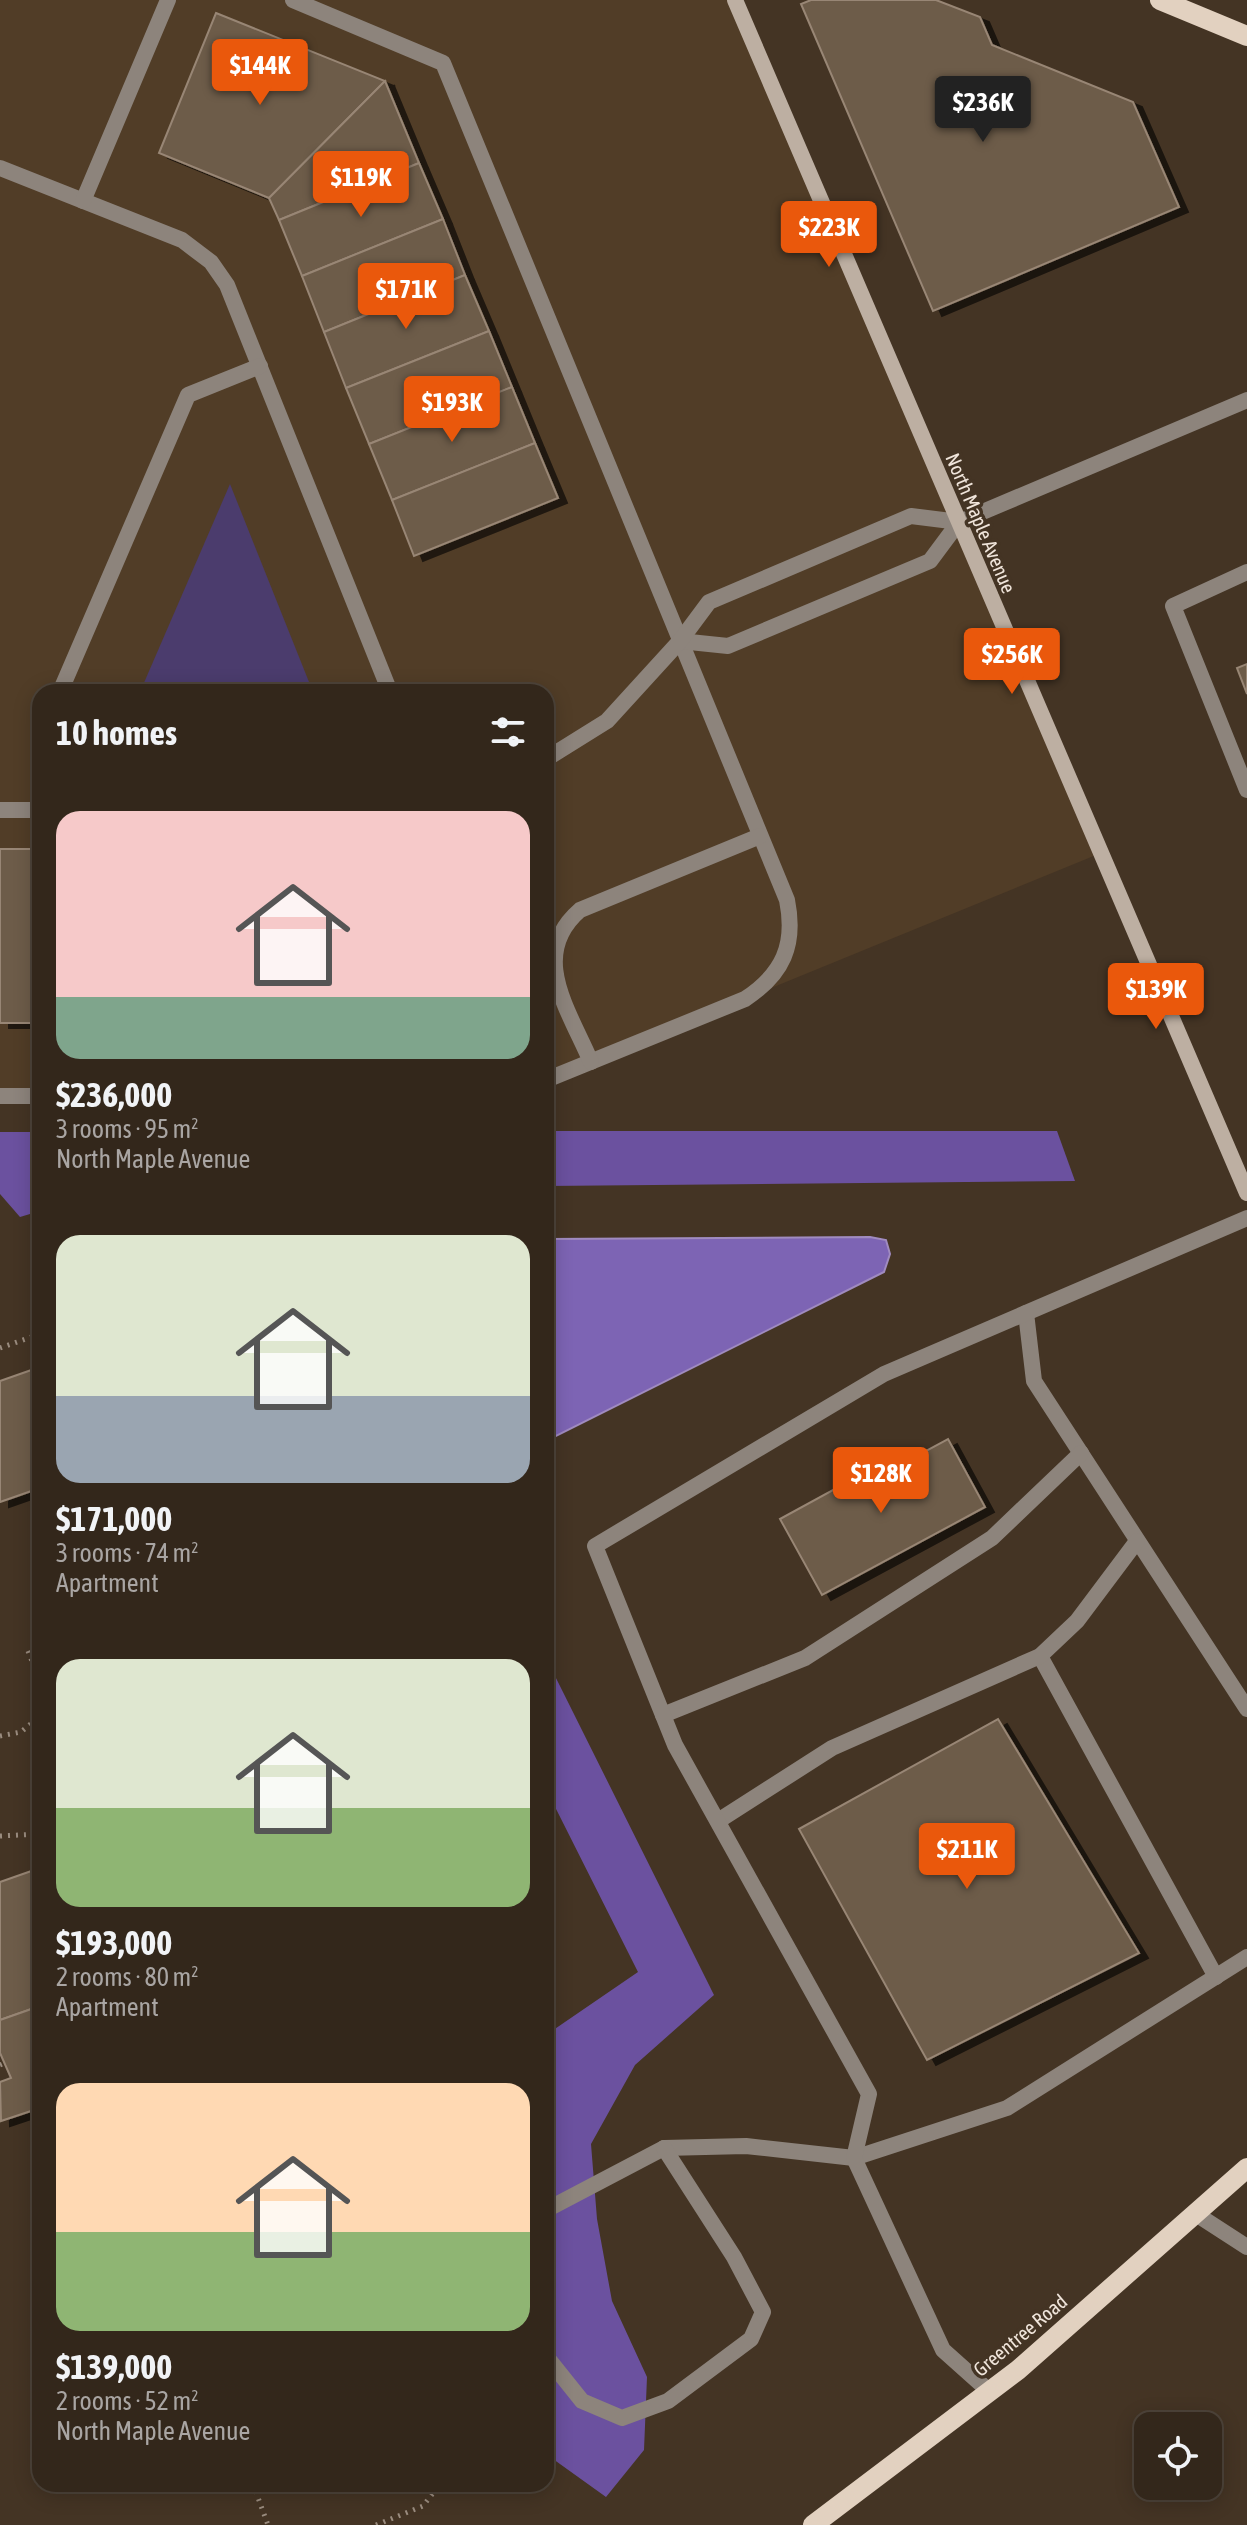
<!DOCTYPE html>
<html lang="en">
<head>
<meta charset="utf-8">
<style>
  body { margin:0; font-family:"Asap Condensed",sans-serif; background:#3e3328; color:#f1f3f6; height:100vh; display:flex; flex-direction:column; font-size:30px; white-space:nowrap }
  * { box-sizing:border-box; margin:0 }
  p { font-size:26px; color:#a9a5a3 }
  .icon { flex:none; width:44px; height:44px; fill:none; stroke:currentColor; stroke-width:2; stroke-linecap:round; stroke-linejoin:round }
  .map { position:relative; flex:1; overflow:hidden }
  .panel { position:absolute; left:32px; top:684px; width:522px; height:1808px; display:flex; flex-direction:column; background:#33271b; border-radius:24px; box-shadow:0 4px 20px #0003,0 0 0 2px #4e443a }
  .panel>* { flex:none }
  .buttons { position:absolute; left:1134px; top:2412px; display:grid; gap:16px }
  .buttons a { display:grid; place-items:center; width:88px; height:88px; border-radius:16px; background:#33271b; box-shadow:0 4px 20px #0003,0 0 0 2px #4e443a; font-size:40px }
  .price { position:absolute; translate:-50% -68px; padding:0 18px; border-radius:8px; background:#ea580c; color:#fff; font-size:26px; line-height:52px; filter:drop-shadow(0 2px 4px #0008) }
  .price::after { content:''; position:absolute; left:50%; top:48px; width:24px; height:18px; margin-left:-12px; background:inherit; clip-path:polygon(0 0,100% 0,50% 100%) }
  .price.on { background:#222; color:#fff }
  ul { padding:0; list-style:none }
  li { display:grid; align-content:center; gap:16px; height:424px; padding:0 24px }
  li span { display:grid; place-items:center; height:248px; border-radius:24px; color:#555 }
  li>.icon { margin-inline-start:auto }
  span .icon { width:144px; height:144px; fill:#fffc; stroke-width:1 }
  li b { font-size:34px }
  h2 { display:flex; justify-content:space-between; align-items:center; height:96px; padding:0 24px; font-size:34px }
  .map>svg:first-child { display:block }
  .built { fill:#513d27 }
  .green { fill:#4b3c6d }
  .forest { fill:#6b519f }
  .water { fill:#7d64b4; stroke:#a08bc0; stroke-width:2 }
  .building { fill:#6d5b4a; stroke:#988674; stroke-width:2; filter:url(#shadow) }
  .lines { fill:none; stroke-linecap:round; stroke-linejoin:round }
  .path { stroke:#9a8c7f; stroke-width:5; stroke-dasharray:2 6; stroke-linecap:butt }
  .lane { stroke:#8d847c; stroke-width:16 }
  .secondary { stroke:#bdafa2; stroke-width:16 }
  .primary { stroke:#e2d1c0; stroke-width:20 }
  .labels { text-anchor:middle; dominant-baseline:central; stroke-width:7; stroke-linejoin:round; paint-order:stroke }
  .street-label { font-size:20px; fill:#f0e5db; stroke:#443424 }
</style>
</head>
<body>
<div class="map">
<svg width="1247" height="2525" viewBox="0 0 1247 2525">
  <defs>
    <filter id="shadow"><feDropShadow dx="9" dy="5" stdDeviation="0" flood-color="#0009"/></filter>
  </defs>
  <rect width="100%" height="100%" fill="#443424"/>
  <path class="built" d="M0 0H735L1101 853 546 1080V692H40V1096H0Z"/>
  <path class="green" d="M230 484 313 692H140Z"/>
  <g class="forest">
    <path d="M546 1131H1057L1075 1181 546 1186Z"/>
    <path d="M0 1132H40V1211L20 1217 0 1194Z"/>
    <path d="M546 1658 714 1995 635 2065 591 2144 597 2219 612 2301 647 2377 644 2450 606 2497 553 2459 546 2435V2035L638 1972 546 1789Z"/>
  </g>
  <path class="water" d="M870 1237 886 1240 890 1254 884 1272 546 1441V1239Z"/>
  <g class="building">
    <path d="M811 0H936L980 17 992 45 1133 102 1179 207 933 311 801 4Z"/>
    <path d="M216 13 385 81 269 198 159 153Z"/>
    <path d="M385 81 419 163 279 220 269 198Z"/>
    <path d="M419 163 443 219 302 276 279 220Z"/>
    <path d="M443 219 465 275 324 332 302 276Z"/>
    <path d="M465 275 489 331 346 388 324 332Z"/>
    <path d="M489 331 512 387 369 444 346 388Z"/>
    <path d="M512 387 535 443 392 500 369 444Z"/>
    <path d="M535 443 558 498 414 556 392 500Z"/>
    <path d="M1247 664V694L1237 668Z"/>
    <rect x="0" y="849" width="40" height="174"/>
    <path d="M40 1367V1488L0 1502V1381Z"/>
    <path d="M948 1439 985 1507 822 1595 780 1519 886 1461 891 1470Z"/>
    <path d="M998 1719 1139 1953 927 2060 799 1829Z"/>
    <path d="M40 1868V2006L0 2020V1882Z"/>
    <path d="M40 2006V2108L1 2121 0 2082 11 2078 0 2053V2020Z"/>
  </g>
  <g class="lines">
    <g class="path">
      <path d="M0 1348 40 1334"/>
      <path d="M28 1651 40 1682"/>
      <path d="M0 1736 21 1732 40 1716"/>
      <path d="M0 1836 40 1834"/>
      <path d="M546 1855 558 1848"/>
      <path d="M0 2065 5 2063"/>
      <path d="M253 2484 268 2525"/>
      <path d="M376 2525 423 2506 440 2484"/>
    </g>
    <g class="lane">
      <path d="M293 0 443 63 787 900C796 945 783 974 745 999L546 1080"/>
      <path d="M0 168 182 240 211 262 227 285 390 692"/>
      <path d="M83 201 168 0"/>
      <path d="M1247 572 1173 606 1247 790"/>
      <path d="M680 641 728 646 930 561 959 522 1247 400"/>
      <path d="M60 692 188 395 260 366"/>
      <path d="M546 759 607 721 680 641 709 602 911 516 959 522"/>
      <path d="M0 810H40"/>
      <path d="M591 1062C569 1010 528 955 580 910L760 836"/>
      <path d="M0 1096H40"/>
      <path d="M1026 1313 1034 1381 1247 1709"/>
      <path d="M1040 1656 1216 1977"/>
      <path d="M663 1715 805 1658 992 1538 1081 1453"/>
      <path d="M718 1821 832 1748 1040 1656 1077 1621 1137 1541"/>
      <path d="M546 2210 664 2148 746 2146 854 2158 1007 2108 1247 1957"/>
      <path d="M1196 2214 1247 2247"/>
      <path d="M546 2356 582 2401 622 2418 668 2401 751 2339 763 2312 734 2257 664 2148"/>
      <path d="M990 2392 943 2350 854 2158 869 2094 675 1745 595 1546 884 1374 1247 1218"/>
    </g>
    <path class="secondary" d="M735 0 1247 1193"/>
    <g class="primary">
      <path d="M1160 0 1247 36"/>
      <path d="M813 2525 1018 2370 1247 2168"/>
    </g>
  </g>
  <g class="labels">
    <g class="street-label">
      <text transform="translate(981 523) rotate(67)">North Maple Avenue</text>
      <text transform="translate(1020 2335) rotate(-40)">Greentree Road</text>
    </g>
  </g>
</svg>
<div class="buttons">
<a><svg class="icon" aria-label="locate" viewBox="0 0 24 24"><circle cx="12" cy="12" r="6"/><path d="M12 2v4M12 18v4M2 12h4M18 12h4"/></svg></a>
</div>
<b class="price" style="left:260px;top:107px">$144K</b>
<b class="price on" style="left:983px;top:144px">$236K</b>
<b class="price" style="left:361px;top:219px">$119K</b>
<b class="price" style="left:829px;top:269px">$223K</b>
<b class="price" style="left:406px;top:331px">$171K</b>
<b class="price" style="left:452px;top:444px">$193K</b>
<b class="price" style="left:1012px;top:696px">$256K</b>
<b class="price" style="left:1156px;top:1031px">$139K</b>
<b class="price" style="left:881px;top:1515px">$128K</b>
<b class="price" style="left:967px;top:1891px">$211K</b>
<section class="panel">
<h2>10 homes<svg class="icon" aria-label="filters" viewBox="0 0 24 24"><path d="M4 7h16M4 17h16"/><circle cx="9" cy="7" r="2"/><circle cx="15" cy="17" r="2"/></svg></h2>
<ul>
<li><span style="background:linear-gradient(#f6c9c9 75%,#7fa58c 0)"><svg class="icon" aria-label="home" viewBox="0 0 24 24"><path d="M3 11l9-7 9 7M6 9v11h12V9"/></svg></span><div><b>$236,000</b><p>3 rooms · 95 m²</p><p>North Maple Avenue</p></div></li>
<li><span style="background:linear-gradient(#dfe7d0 65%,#9aa5b1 0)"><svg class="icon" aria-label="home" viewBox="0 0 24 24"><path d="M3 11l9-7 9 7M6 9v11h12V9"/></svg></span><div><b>$171,000</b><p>3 rooms · 74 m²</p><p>Apartment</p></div></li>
<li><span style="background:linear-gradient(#dfe7d0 60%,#8fb573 0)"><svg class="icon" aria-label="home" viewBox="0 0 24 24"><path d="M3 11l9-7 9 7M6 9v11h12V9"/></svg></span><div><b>$193,000</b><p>2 rooms · 80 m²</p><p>Apartment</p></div></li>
<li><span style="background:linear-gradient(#ffd9b3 60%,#8fb573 0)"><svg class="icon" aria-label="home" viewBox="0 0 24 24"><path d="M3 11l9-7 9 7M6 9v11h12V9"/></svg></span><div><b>$139,000</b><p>2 rooms · 52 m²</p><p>North Maple Avenue</p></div></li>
</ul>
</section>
</div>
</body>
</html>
